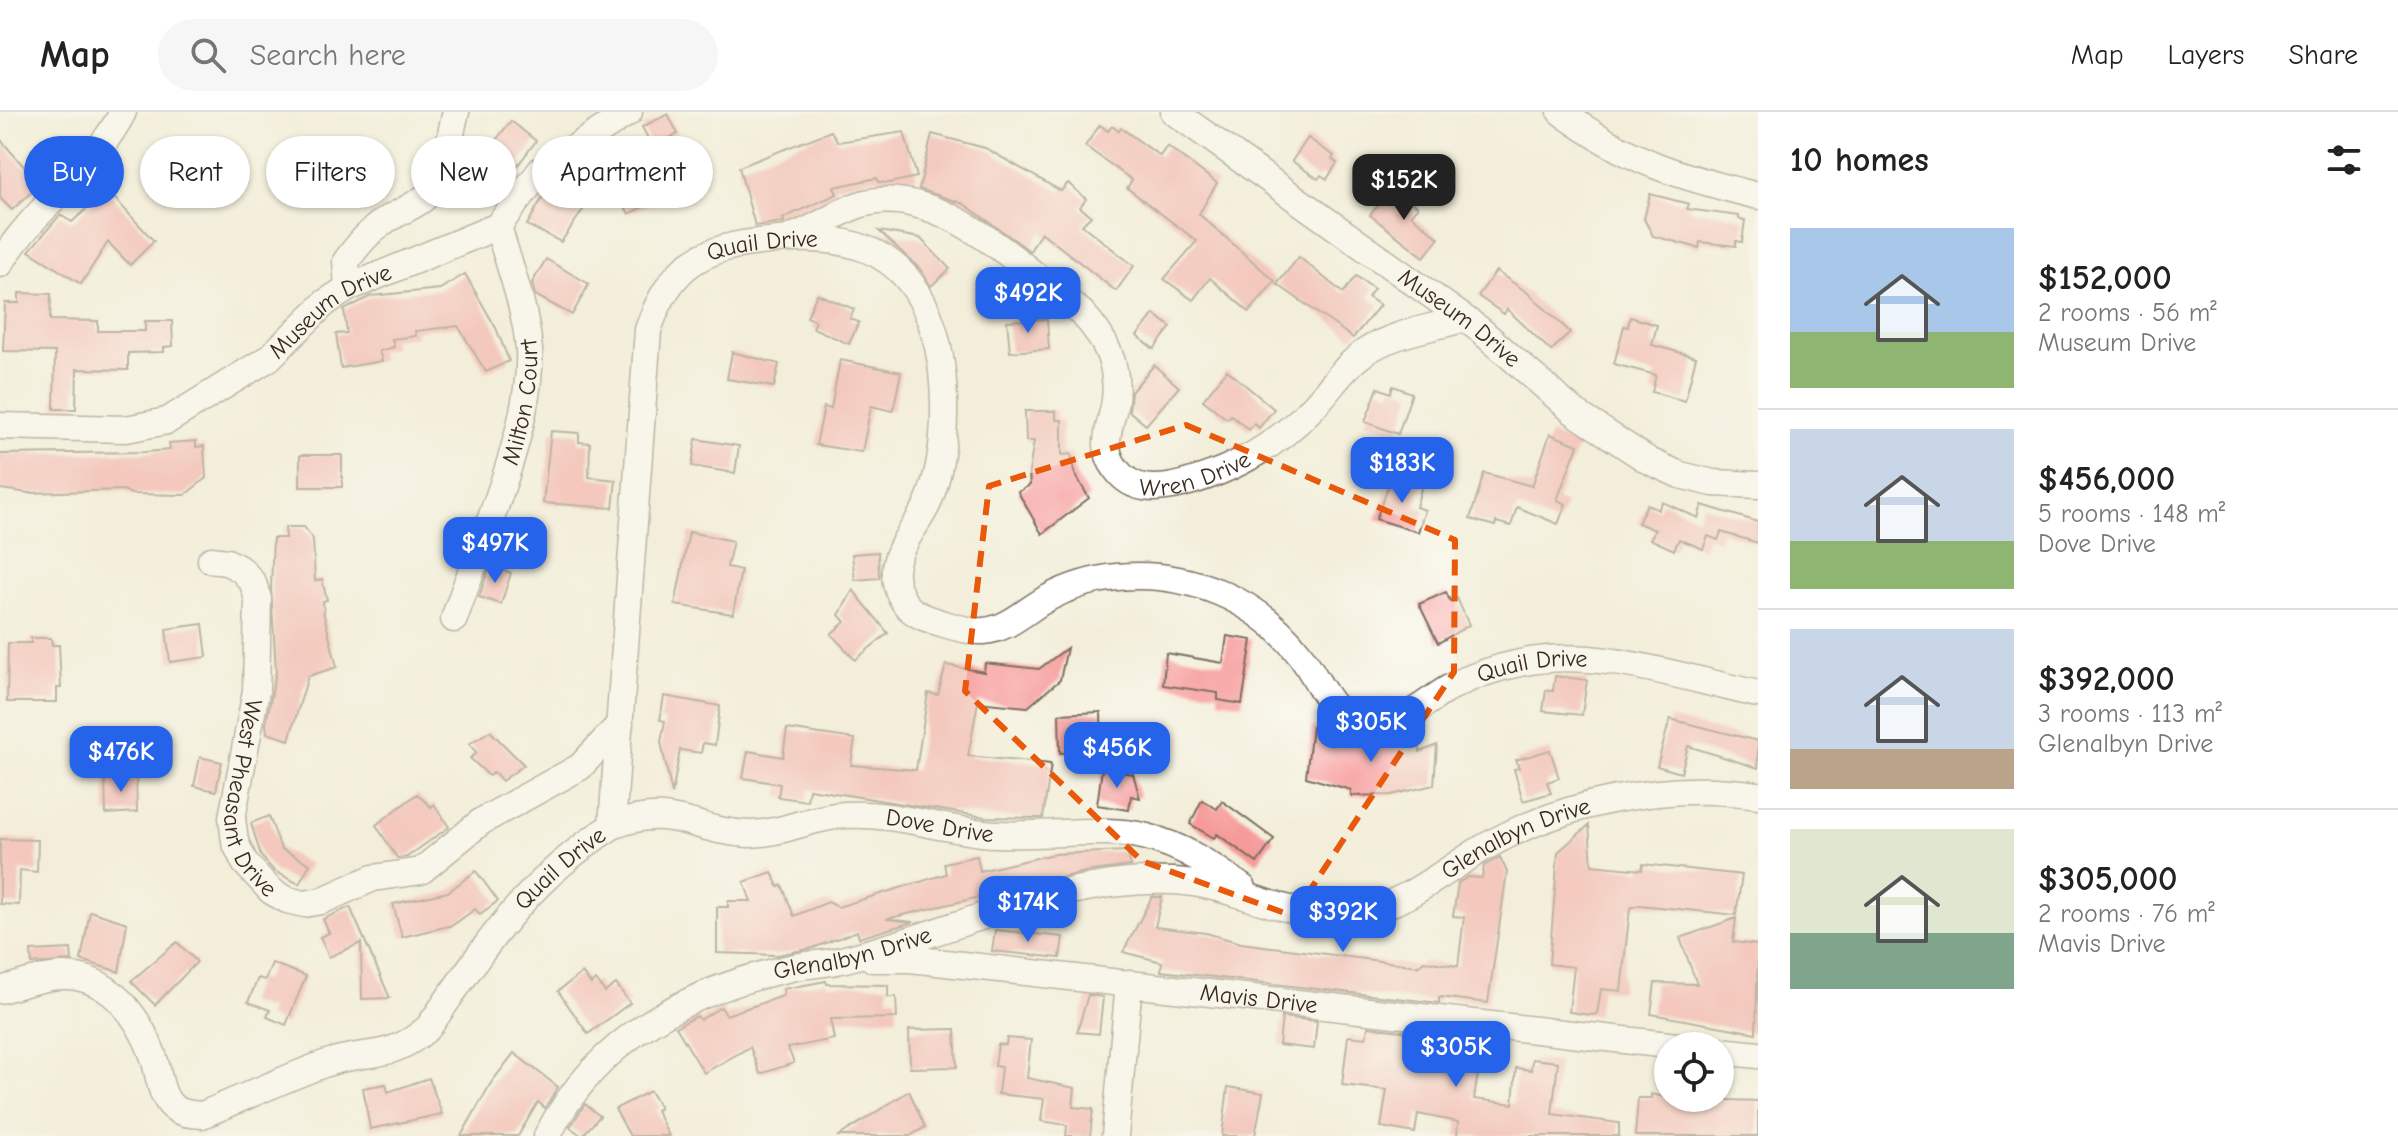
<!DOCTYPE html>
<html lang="en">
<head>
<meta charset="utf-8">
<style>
  body { margin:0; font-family:"Comic Neue",sans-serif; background:#f6f6f6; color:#222; height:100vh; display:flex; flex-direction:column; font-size:30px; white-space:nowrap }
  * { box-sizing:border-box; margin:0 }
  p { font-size:26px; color:#767676 }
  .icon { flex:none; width:44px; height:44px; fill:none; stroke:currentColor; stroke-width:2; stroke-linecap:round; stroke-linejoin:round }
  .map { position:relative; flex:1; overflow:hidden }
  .sheet { display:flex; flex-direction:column; background:#fff; width:640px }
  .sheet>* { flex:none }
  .banner { position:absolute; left:24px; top:24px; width:760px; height:72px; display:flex; gap:16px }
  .tools { position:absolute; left:1654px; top:920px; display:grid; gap:16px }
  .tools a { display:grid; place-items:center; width:80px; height:80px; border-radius:50%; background:#fff; box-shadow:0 2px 6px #0004; font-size:40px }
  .price { position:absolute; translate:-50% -68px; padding:0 18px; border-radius:16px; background:#2563eb; color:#fff; font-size:26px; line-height:52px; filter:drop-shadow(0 2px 4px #0008) }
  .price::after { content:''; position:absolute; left:50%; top:48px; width:24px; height:18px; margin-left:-12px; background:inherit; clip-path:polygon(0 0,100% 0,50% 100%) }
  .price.on { background:#222; color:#fff }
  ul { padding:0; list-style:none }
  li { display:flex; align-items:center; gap:24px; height:200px; padding:0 32px }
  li+li { border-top:2px solid #e0e0e0 }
  li span { display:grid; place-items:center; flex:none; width:224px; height:160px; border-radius:0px; color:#555 }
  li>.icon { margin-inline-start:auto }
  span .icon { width:96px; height:96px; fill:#fffc; stroke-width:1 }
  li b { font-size:34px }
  h2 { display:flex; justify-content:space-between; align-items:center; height:96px; padding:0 32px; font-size:34px }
  .chip { padding:0 28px; border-radius:36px; background:#fff; box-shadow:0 2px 6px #0004; font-size:28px; line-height:72px }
  .chip.on { background:#2563eb; color:#fff }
  header { display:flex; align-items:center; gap:48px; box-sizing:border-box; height:112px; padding:0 40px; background:#fff; border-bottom:2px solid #e0e0e0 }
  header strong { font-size:38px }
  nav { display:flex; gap:44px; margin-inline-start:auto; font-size:28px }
  .search { width:560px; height:72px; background:#f6f6f6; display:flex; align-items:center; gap:20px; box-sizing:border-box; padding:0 28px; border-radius:44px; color:#767676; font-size:30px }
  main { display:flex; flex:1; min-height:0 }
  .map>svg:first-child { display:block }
  .building { fill:#f69a9a }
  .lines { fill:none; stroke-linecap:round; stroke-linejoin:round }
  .minor-casing { stroke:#7b6f60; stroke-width:29 }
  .minor { stroke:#fff; stroke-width:26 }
  .marked { fill:none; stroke:#e8590c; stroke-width:6; stroke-dasharray:16 10; stroke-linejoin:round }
  .labels { text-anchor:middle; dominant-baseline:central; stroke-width:6; stroke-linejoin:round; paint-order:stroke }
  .street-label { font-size:24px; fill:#3b2a1e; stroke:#fdfcf7 }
</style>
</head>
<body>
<header>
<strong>Map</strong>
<div class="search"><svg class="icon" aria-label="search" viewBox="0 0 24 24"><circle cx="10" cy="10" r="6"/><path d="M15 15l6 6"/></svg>Search here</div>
<nav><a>Map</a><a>Layers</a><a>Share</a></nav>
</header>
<main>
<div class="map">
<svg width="1758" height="1024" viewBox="0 0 1758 1024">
  <rect width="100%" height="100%" fill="#fdfcf7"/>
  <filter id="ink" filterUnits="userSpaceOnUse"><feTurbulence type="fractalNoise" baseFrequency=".0125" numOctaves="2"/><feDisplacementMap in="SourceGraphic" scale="16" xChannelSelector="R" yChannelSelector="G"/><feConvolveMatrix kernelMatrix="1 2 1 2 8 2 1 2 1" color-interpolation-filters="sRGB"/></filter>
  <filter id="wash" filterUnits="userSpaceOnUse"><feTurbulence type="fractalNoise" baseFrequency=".006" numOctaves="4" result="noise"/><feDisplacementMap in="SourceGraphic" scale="32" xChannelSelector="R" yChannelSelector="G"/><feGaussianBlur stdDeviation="1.8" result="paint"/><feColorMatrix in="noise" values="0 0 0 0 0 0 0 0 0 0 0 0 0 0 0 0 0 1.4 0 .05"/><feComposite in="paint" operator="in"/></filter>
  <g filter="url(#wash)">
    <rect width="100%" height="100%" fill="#f3eeda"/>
    <g id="blocks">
      <g class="building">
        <path d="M668 2 678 22 652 34 642 15Z"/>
        <path d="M511 9 536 29 518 53 492 33Z"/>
        <path d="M1100 13 1108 19 1112 14 1119 19 1121 16 1160 44 1167 34 1217 71 1199 102 1275 169 1249 200 1210 166 1193 188 1164 167 1197 129 1127 76 1132 68 1085 34Z"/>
        <path d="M831 19 838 30 904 20 917 65 889 71 878 70 877 66 834 75 837 82 783 106 784 110 755 114 739 55Z"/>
        <path d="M932 22 985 36 1061 79 1068 71 1086 87 1080 95 1091 104 1082 113 1134 154 1116 179 1041 120 1030 139 964 92 919 77Z"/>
        <path d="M1308 26 1334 44 1332 47 1337 51 1327 67 1321 63 1318 67 1292 49Z"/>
        <path d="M0 27 26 57 32 52 46 67 12 98 0 86Z"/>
        <path d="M646 51 663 85 629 102 610 68Z"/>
        <path d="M592 52 610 80 583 98 561 130 527 113 544 83Z"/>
        <path d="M1393 75 1418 95 1411 103 1439 126 1424 145 1370 103Z"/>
        <path d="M107 78 154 129 130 153 108 130 81 172 29 139 60 103 72 110Z"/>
        <path d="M1650 82 1689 92 1687 97 1739 104V107L1745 108 1742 130 1736 129V134L1700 130 1699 136 1653 124 1644 107Z"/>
        <path d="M879 119 920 126 950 157 931 174 920 157Z"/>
        <path d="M1299 145 1343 181 1356 164 1374 177 1368 185 1380 193 1353 226 1277 172Z"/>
        <path d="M546 147 589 172 572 203 535 183 532 171Z"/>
        <path d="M1496 159 1528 181 1570 220 1551 239 1507 197 1504 202 1478 184Z"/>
        <path d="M465 162 496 216 509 249 486 260 458 214 415 219 416 224 392 227 394 235 379 239 382 249 341 256 336 222 347 221 344 198 371 184 440 177Z"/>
        <path d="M19 181 51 182 50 208 98 209V219H145V209H172L173 234 164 235V240L128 241V258L77 257 76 297H54L55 240 3 239 5 191H19Z"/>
        <path d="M817 182 854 197 850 207 859 210 849 232 813 216 816 209 807 205Z"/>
        <path d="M1154 202 1171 215 1154 237 1137 224Z"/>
        <path d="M1630 205 1657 213 1652 233 1696 245 1685 289 1652 280 1656 263 1614 252 1624 214 1628 215Z"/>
        <path d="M1047 207 1049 237 1010 240 1007 209Z"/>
        <path d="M732 240 779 252 774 275 727 267Z"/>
        <path d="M840 248 901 260 893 299 871 294 862 340 816 333 824 295 831 297Z"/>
        <path d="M1154 253 1179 275 1146 313 1129 299 1131 280Z"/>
        <path d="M1227 258 1274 297 1259 316 1254 311 1249 318 1231 303 1227 307 1203 288Z"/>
        <path d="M1393 274 1412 281 1398 322 1365 310 1378 276 1391 281Z"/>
        <path d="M1025 299H1056V308H1062V343L1071 342 1075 362 1089 386 1042 422 1018 380 1030 373 1029 360 1034 329H1026Z"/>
        <path d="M551 319 579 321V330L590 331 589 365 616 368 613 396 543 391Z"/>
        <path d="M1550 322 1578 333 1557 388 1566 392 1558 412 1517 395 1511 414 1496 410 1495 414 1470 407 1484 361 1532 374Z"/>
        <path d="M696 327 739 334 735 361 692 354Z"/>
        <path d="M196 329V335L204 334 206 366 185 383 131 382 124 378 29 381 0 377V342L145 340 170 338 169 331Z"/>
        <rect x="300" y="343" width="42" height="32"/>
        <path d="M1392 364 1422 374 1416 395 1425 398 1418 420 1376 407Z"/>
        <path d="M1662 390 1698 406 1702 393 1758 410V431L1721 420 1718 428 1708 424 1703 437 1679 427 1674 438 1650 427 1655 418 1638 411 1647 392 1658 398Z"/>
        <path d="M285 415H304L313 427 315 469 322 467 327 488 323 489 324 503 337 555 308 564 289 628 267 621 266 612 276 559 271 476 273 426H286Z"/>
        <path d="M689 420 733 429 727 455 741 458 733 502 675 493Z"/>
        <path d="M878 440 879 466 855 468 852 442Z"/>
        <path d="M490 454 511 461 501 492 479 485Z"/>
        <path d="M853 478 888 521 855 548 831 522 845 510 839 503Z"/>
        <path d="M1446 480 1450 489 1457 486 1469 513 1438 531 1419 492Z"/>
        <path d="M203 512 207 545 170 550 166 517Z"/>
        <path d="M1227 524 1252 528 1242 592 1218 588V581L1163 573 1166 541 1223 551Z"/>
        <path d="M31 526H51L52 533H59L61 576H57V590H7L8 531H31Z"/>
        <path d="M1067 536 1060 568 1028 595 978 590 968 644 1051 652 1043 706 985 705 809 677 807 689 778 685 780 672 743 666 748 639 783 645 787 617 855 627 851 653 916 658 928 581 938 583 946 553 984 560 985 551 1039 557Z"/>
        <path d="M1555 564 1587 568 1582 603 1543 599 1546 578 1553 579Z"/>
        <path d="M664 584 720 594 715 633 703 631 701 641 680 638 672 682 661 630 665 609 660 608Z"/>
        <path d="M1101 600 1102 639 1060 641 1059 602Z"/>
        <path d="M1670 607 1758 629V656L1688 634 1681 661 1657 654Z"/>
        <path d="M1312 615 1333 618 1331 632 1418 623 1420 640 1437 633 1434 673 1391 683 1351 684V678L1306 665Z"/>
        <path d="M490 619 524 653 502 669 494 660 489 664 470 646 477 641 469 632Z"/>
        <path d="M1550 638 1559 666 1547 670 1551 681 1523 689 1514 657 1519 656 1516 648Z"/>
        <path d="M200 645 222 650 216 679 194 674Z"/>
        <path d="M1102 657 1133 662 1140 686 1131 684 1129 698 1097 693Z"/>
        <path d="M136 662 137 700 106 702 105 663Z"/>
        <path d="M417 682 431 695 434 692 449 715 407 745 397 746 376 713Z"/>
        <path d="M1202 688 1217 697 1222 689 1274 727 1257 751 1217 722 1214 726 1190 712Z"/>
        <path d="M269 704 281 737 310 752 299 772 274 759 261 744 251 711Z"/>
        <path d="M1589 713 1592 753 1642 758 1643 752 1742 763 1736 803 1639 793 1630 796 1621 879 1601 877 1597 902 1590 903 1569 900 1574 855 1549 852 1558 740Z"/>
        <path d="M0 727 38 728 37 760 20 758 19 793 0 792Z"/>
        <path d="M1127 739 1131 754 1085 760 886 807 913 810 859 826 857 819 813 836 777 843 717 841V795H728V789H751L744 770 772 760 778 775 782 773 794 804 828 790 838 795 946 762 944 751 977 744 980 759 1054 742Z"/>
        <path d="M1500 745 1507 760 1488 891 1439 885V891L1161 859 1162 850 1123 840 1152 785H1162L1155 815 1206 821 1241 831 1418 854 1424 849 1458 854 1464 805 1453 804 1458 771 1468 765 1482 766 1484 754Z"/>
        <path d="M476 759 498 789 480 802 475 797 453 813 402 825 393 792 448 780Z"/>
        <path d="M350 795 365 829 390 886 362 887 361 831 329 845 320 825 329 821 323 807Z"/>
        <path d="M90 799 127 811 119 860 81 848Z"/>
        <path d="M1736 806 1733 830 1758 833 1756 921 1651 902 1655 871 1697 872 1680 826Z"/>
        <path d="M995 818 1063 825 1060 846 992 839Z"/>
        <path d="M177 830 197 850 155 893 131 869Z"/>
        <path d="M71 837 72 849 32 852 31 839Z"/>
        <path d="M272 851 306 864 286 913 267 905 270 898 248 890 258 866 265 868Z"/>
        <path d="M582 861 591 872 596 868 605 880 616 872 630 891 588 922 558 879Z"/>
        <path d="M826 869 827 872 888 873V885H896L897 906 830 907 834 927 788 936 794 951 760 962 750 935 704 961 676 915 697 904 700 908 721 895 726 903 780 885 784 883 783 877Z"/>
        <path d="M1088 883 1103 885 1099 922 1077 920Z"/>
        <path d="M1282 905 1317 909 1314 937 1279 933Z"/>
        <path d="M1368 915 1434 923V927L1472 933 1468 953 1479 955 1474 987 1513 992 1516 956 1531 958 1532 947 1558 950 1552 1002 1619 1011V1024H1457L1458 1010 1418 1002 1415 1021 1381 1015 1387 978 1342 973 1348 924 1366 926Z"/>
        <path d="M955 917 957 955 910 956 909 918Z"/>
        <path d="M1007 926 1031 928 1027 966 1075 976 1073 995 1093 997 1090 1024H1066L1067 1013 1041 1009 1044 987 998 982 1001 955 995 954 998 932 1006 933Z"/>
        <path d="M514 941 558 975 545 996 538 990 518 1024H461L491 971Z"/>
        <path d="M429 966 442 1002 370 1017 363 976 386 972 388 980Z"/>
        <path d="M1228 975 1263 981 1255 1024H1222Z"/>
        <path d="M650 979 660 996 656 998 669 1024H630L615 997Z"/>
        <path d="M909 979 925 1015 910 1024H839Z"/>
        <path d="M1651 982 1668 986 1758 989V1024H1635L1638 986H1651Z"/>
        <path d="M585 992 600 1004 582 1024 570 1015Z"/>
      </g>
    </g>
  </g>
  <g filter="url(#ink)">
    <use href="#blocks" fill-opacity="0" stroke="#7b6f60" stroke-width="2"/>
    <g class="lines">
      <g class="minor-casing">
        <g id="minor">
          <path id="s1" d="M1174 0 1479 217 1574 300 1649 349 1680 363 1713 371 1758 373"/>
          <path d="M1561 0C1629 50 1678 64 1758 84"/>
          <path id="s2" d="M793 124C818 117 838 98 865 91 943 73 1024 157 1082 201 1105 226 1119 252 1115 288 1112 313 1098 333 1116 357 1132 380 1158 378 1182 372 1231 359 1276 334 1311 297 1330 278 1343 255 1365 240 1393 221 1431 216 1463 207"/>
          <path d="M0 152C34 95 92 60 123 0"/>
          <path d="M348 176 346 149C358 133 369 119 386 108 406 96 428 90 440 67 450 46 449 22 456 0"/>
          <path id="s3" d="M0 314 126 317 167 309 269 246 325 191 348 176 498 114 541 58 629 0"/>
          <path id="s4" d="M211 448 227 450 242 458 253 471 258 487 256 579 232 706 235 730 245 751 271 779 287 788 304 792 321 789 373 766 421 759 482 709 580 655 620 612"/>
          <path id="s5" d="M454 507C480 431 533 315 529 238 526 196 509 154 498 114"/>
          <path id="s6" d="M612 714C673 690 693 720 749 722 782 722 811 705 844 703 891 700 936 716 983 721 1033 727 1103 713 1147 725 1183 734 1213 754 1243 776"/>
          <path id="s7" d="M873 847H910L1677 934"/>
          <path id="s8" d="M0 878C20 873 40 865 61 864 108 862 138 903 153 943 159 959 159 983 173 995 181 1002 192 1002 202 1003 243 986 283 967 324 952 367 936 387 951 428 916 487 832 524 771 612 714L648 218C656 195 666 173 685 156 709 136 738 132 768 129 828 122 891 128 922 189 950 243 951 337 927 393 917 414 897 434 895 458 894 470 900 486 908 495 918 505 932 508 944 512 957 516 971 520 984 519 1009 517 1027 497 1048 486 1068 475 1094 467 1117 465 1187 458 1259 487 1301 544 1320 569 1330 606 1365 613 1398 619 1424 590 1451 575 1472 564 1496 556 1520 551 1597 534 1682 566 1758 582"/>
          <path d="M1720 939 1758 943"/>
          <path id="s9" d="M547 1024C572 975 606 938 653 909 695 883 747 865 795 855 810 852 826 852 841 848 951 822 1058 764 1174 769 1236 772 1293 811 1355 802 1404 794 1441 761 1483 736 1563 690 1667 669 1758 683"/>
          <path d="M1115 1024 1129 871"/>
        </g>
      </g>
      <use href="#minor" class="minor"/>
    </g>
  </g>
  <path d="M0 0H1758V1024H0ZM1186 313 1455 428 1454 560 1293 804 1142 749 965 579 989 374Z" fill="#f3eeda" fill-opacity=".55" fill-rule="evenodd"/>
  <path class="marked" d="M1186 313 1455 428 1454 560 1293 804 1142 749 965 579 989 374Z"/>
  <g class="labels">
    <g class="street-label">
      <text stroke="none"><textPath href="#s8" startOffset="1452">Quail Drive</textPath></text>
      <text stroke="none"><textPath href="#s3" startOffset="366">Museum Drive</textPath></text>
      <text stroke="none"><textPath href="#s1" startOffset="352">Museum Drive</textPath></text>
      <text stroke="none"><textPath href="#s5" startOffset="228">Milton Court</textPath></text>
      <text stroke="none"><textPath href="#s2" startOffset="586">Wren Drive</textPath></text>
      <text stroke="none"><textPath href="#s8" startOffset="2672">Quail Drive</textPath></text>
      <text stroke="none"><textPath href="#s4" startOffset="272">West Pheasant Drive</textPath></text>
      <text stroke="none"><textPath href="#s6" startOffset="334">Dove Drive</textPath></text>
      <text stroke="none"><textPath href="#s9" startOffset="1066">Glenalbyn Drive</textPath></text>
      <text stroke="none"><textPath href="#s8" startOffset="732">Quail Drive</textPath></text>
      <text stroke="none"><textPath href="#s9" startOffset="370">Glenalbyn Drive</textPath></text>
      <text stroke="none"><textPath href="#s7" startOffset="388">Mavis Drive</textPath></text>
    </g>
  </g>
</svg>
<div class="tools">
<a><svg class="icon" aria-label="locate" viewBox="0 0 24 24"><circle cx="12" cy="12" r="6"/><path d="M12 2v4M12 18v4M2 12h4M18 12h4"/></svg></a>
</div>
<b class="price on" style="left:1404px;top:110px">$152K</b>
<b class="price" style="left:1028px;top:223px">$492K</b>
<b class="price" style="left:1402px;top:393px">$183K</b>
<b class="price" style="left:495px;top:473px">$497K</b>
<b class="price" style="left:1371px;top:652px">$305K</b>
<b class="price" style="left:1117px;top:678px">$456K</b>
<b class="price" style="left:121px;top:682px">$476K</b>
<b class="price" style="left:1028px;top:832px">$174K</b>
<b class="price" style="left:1343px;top:842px">$392K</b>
<b class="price" style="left:1456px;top:977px">$305K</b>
<div class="banner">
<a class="chip on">Buy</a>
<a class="chip">Rent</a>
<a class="chip">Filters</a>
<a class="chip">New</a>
<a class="chip">Apartment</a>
</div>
</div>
<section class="sheet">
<h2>10 homes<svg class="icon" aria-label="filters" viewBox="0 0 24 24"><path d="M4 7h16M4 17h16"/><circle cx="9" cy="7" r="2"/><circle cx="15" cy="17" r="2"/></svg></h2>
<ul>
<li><span style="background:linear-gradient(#a9c7e8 65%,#8fb573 0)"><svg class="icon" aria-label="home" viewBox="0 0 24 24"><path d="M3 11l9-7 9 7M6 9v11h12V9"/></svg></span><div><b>$152,000</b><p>2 rooms · 56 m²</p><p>Museum Drive</p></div></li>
<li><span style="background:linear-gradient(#c9d6e8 70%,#8fb573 0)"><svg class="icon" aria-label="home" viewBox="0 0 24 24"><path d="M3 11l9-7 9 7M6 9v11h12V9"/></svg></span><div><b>$456,000</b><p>5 rooms · 148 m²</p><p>Dove Drive</p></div></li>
<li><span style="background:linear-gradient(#c9d6e8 75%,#b9a48a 0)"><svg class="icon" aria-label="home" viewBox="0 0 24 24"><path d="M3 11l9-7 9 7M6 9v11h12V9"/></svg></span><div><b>$392,000</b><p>3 rooms · 113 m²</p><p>Glenalbyn Drive</p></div></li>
<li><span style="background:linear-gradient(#dfe7d0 65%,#7fa58c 0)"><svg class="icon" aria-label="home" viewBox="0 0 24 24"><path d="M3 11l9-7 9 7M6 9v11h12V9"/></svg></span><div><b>$305,000</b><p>2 rooms · 76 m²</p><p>Mavis Drive</p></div></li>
</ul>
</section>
</main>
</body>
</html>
